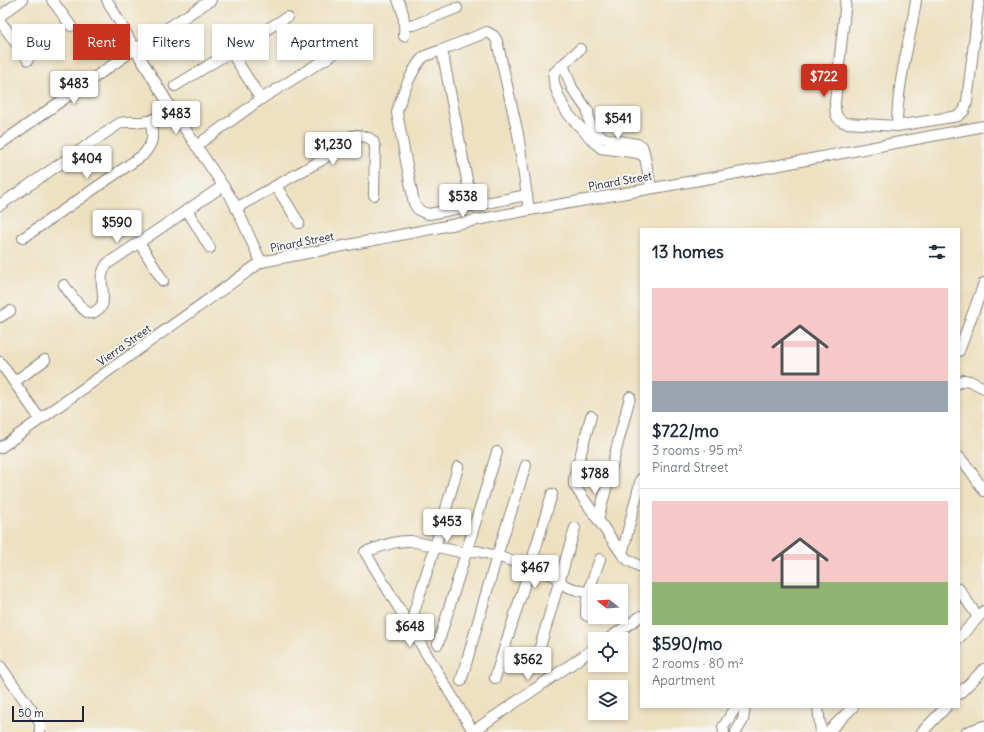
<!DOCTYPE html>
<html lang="en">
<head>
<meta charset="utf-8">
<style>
  body { margin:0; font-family:Delius,sans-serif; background:#f2f2f3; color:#1f2937; height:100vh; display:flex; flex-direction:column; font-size:15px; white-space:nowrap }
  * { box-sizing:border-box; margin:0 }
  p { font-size:13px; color:#747a83 }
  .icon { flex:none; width:22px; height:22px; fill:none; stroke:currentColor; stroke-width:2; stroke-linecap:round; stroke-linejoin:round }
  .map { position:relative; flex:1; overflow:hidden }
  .drawer { position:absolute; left:640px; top:228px; width:320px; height:480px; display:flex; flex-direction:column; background:#fff; border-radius:0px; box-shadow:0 2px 6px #0003 }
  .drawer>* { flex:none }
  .top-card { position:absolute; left:12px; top:24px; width:380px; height:36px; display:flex; gap:8px }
  .needle { width:26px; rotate:287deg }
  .fabs { position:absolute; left:588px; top:584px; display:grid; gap:8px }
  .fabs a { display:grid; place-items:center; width:40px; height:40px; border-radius:0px; background:#fff; box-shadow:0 2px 6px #0003; font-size:20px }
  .scale { position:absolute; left:12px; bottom:10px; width:72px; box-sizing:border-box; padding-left:4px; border:2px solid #22223b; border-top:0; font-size:11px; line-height:14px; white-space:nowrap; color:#22223b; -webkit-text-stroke:3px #f6f6f2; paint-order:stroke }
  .price { position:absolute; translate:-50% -34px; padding:0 9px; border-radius:4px; background:#fff; color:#222; font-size:13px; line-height:26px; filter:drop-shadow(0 1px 2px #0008) }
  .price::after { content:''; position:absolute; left:50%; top:24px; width:12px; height:9px; margin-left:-6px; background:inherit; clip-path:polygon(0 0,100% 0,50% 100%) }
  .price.on { background:#c8321e; color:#fff }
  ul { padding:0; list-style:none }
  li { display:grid; align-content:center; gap:8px; height:212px; padding:0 12px }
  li+li { border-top:1px solid #e0e1e3 }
  li span { display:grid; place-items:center; height:124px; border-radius:0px; color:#555 }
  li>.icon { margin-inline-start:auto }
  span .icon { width:72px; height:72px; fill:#fffc; stroke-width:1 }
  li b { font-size:17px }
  h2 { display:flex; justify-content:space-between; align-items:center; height:48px; padding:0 12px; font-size:17px }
  .tag { padding:0 14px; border-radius:0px; background:#fff; box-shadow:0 2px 6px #0003; font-size:14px; line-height:36px }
  .tag.on { background:#c8321e; color:#fff }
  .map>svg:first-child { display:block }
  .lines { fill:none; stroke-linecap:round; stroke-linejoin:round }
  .street-casing { stroke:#88827e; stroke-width:12 }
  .street { stroke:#fff; stroke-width:10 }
  .labels { text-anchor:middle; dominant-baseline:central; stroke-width:3.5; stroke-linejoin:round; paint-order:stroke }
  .street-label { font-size:11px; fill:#22223b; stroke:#f6f6f2 }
</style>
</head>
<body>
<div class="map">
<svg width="984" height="732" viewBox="0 0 984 732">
  <rect width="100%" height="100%" fill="#f6f6f2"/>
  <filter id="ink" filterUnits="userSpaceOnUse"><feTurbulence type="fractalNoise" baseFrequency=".025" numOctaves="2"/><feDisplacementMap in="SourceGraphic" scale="8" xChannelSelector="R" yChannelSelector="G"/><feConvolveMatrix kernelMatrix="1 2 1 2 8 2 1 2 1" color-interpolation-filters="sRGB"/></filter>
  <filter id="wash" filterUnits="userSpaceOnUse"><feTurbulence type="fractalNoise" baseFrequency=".012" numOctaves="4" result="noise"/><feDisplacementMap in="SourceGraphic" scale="16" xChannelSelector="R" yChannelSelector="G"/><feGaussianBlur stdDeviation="0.9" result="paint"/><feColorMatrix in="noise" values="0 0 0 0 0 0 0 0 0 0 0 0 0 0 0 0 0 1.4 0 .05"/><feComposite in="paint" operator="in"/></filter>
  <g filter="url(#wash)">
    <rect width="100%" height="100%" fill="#ede1c1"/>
  </g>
  <g filter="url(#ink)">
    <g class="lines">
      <g class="street-casing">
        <g id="street">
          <path d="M52 0 71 26"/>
          <path d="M107 0 135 49 171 108 232 199 242 220 261 262"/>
          <path d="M398 0C404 11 405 23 404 36"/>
          <path d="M846 0 835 102C835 112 835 120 846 123L897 126"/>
          <path d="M916 0C910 42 897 83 897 126L958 116 964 111 967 102 979 0"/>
          <path d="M0 16 22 0"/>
          <path d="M0 21 28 60"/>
          <path d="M405 25H414L457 8"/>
          <path d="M580 49 554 73C551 83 563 107 569 115L595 143 601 148 638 153 645 157"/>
          <path d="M442 50C436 52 429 54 424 57 414 64 399 101 397 113L414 203C417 210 421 212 429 214L527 195"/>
          <path d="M231 52 261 99"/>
          <path d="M563 64 572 88 588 111 589 120 591 126 600 136 607 139 637 144 642 146 644 152 651 188"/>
          <path d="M175 86 287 17"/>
          <path d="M0 144 135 49 211 0"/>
          <path d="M196 146 261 99 350 44"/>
          <path d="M276 186 299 223"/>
          <path d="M0 205 120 123C128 120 135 123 143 122 154 121 162 115 171 108"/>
          <path d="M472 206 442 50 487 32 494 36 497 41 518 134 529 210"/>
          <path d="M236 208 322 160 352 136 358 135 369 138 373 141 375 147 374 195"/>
          <path d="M187 210 210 248"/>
          <path d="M23 238 143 155C154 142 153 138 151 121"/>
          <path d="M139 242 163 281"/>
          <path d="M64 285C69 292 81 310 89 313 92 314 95 312 97 310 101 308 103 304 103 300 104 284 97 280 107 264L223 186"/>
          <path d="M0 317 10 311"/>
          <path d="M959 351 984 283"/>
          <path d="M0 362 40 419"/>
          <path d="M14 382 45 360"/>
          <path d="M959 383 964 380 970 381 984 388"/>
          <path d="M591 416 574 479V485L622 554 628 560 641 567"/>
          <path d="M0 448 261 262 529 210 722 176 984 126"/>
          <path d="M959 457 970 470 984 491"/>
          <path d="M598 519 630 397"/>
          <path d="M622 554 641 479"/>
          <path d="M959 589 978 617"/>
          <path d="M621 599 622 598"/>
          <path d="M414 612 435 547 458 467"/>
          <path d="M595 614 590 617 586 615C585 597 594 576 600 559"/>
          <path d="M959 638 984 611"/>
          <path d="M608 639 641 616"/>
          <path d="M438 644 497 452"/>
          <path d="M540 647 575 528"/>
          <path d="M0 666 38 719 40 724V732"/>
          <path d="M495 678 530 567 552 494"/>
          <path d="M461 681 497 556 526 465"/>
          <path d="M959 694 984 669"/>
          <path d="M818 707 821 732"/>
          <path d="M473 731 365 552C380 547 395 540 411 541L460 552 477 551 497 556 555 576C559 578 561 582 564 585 571 589 582 591 589 593"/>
          <path d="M472 732 595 648"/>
          <path d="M724 732 723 727 736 707"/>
          <path d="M736 732 743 720 745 707"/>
          <path d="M828 732 853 707"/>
          <path d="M922 732 946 707"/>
          <path d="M967 732 984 726"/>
        </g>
      </g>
      <use href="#street" class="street"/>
    </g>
  </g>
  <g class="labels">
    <g class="street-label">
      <text transform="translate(620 181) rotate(-10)">Pinard Street</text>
      <text transform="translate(302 242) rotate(-11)">Pinard Street</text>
      <text transform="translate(124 345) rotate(-35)">Vierra Street</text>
    </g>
  </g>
</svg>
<div class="fabs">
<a><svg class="needle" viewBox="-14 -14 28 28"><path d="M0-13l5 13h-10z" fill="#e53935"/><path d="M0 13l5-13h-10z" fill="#747a83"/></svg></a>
<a><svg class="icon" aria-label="locate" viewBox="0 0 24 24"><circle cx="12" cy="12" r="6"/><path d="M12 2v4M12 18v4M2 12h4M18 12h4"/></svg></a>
<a><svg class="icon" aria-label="layers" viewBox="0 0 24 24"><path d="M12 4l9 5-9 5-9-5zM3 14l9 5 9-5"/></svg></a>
</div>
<div class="scale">50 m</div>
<b class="price on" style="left:824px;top:98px">$722</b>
<b class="price" style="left:74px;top:105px">$483</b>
<b class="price" style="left:176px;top:135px">$483</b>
<b class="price" style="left:618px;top:140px">$541</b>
<b class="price" style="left:333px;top:166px">$1,230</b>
<b class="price" style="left:87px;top:180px">$404</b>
<b class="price" style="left:463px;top:218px">$538</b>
<b class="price" style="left:117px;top:244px">$590</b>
<b class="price" style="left:595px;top:495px">$788</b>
<b class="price" style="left:447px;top:543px">$453</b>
<b class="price" style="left:535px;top:589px">$467</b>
<b class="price" style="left:410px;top:648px">$648</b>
<b class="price" style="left:528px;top:681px">$562</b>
<div class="top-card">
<a class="tag">Buy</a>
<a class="tag on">Rent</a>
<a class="tag">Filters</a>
<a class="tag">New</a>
<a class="tag">Apartment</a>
</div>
<section class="drawer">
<h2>13 homes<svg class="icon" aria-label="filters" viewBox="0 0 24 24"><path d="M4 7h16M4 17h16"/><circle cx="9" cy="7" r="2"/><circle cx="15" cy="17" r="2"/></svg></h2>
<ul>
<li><span style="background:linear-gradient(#f6c9c9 75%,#9aa5b1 0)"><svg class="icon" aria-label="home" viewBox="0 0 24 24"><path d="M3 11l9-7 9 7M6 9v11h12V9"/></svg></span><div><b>$722/mo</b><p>3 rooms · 95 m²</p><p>Pinard Street</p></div></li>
<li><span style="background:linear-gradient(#f6c9c9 65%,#8fb573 0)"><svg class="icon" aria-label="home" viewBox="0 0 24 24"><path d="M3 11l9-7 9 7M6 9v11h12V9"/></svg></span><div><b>$590/mo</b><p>2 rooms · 80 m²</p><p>Apartment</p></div></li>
</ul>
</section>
</div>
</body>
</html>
